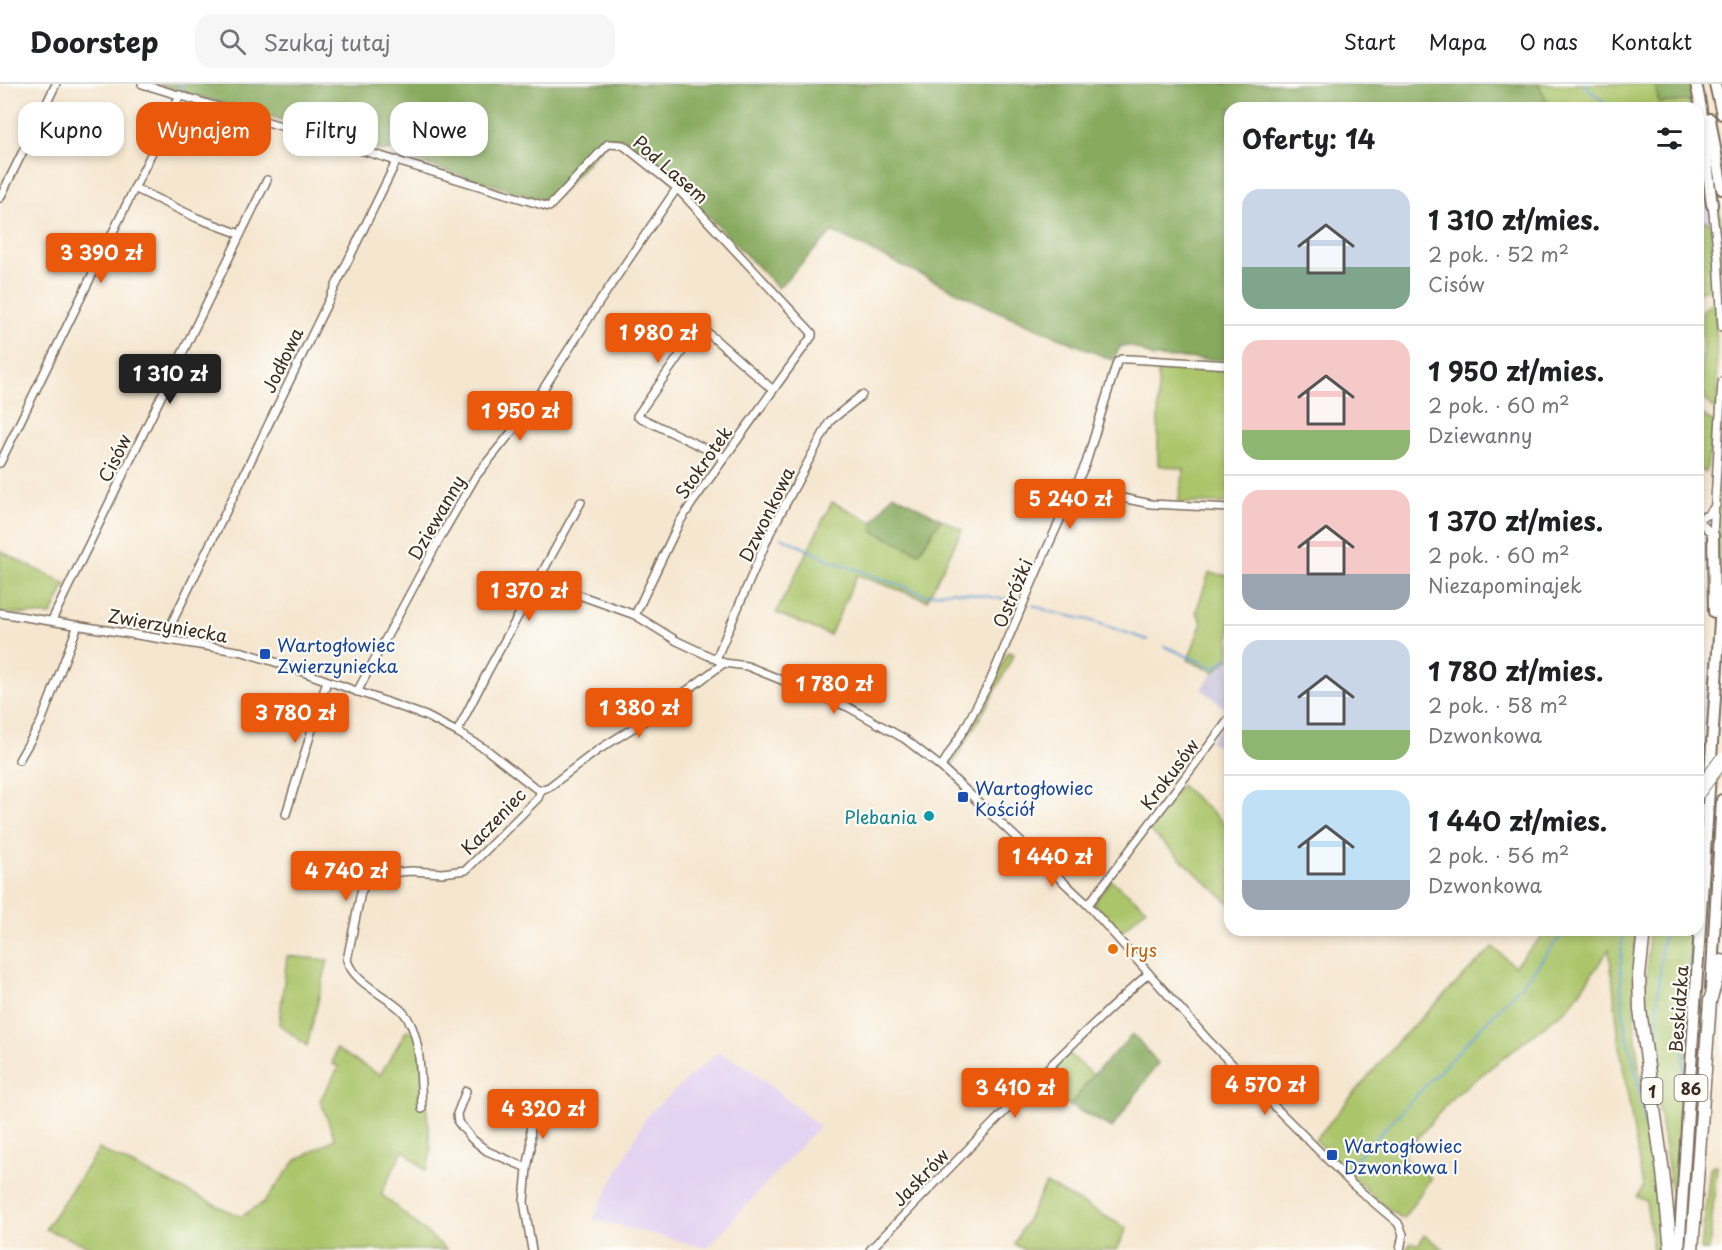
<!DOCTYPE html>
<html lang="pl">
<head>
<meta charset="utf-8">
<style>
  body { margin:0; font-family:"Playpen Sans",sans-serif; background:#f6f6f6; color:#202124; height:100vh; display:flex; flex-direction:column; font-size:22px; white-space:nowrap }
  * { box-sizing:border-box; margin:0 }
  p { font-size:20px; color:#757577 }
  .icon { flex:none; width:33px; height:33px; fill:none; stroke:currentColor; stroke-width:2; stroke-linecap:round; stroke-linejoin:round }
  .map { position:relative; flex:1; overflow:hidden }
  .details { position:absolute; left:1224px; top:18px; width:480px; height:834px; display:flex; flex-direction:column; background:#fff; border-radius:18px; box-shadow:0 3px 9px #0003 }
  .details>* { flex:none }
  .hud { position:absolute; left:18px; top:18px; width:570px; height:54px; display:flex; gap:12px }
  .price { position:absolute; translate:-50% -51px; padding:0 14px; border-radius:6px; background:#ea580c; color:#fff; font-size:20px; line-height:39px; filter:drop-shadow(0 2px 3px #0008) }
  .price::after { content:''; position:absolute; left:50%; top:36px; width:18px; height:14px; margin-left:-9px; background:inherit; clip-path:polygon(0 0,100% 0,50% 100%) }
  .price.selected { background:#222; color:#fff }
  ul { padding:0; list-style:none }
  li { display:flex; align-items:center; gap:18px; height:150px; padding:0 18px }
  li+li { border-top:2px solid #e0e0e0 }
  li span { display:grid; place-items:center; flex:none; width:168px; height:120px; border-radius:18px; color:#555 }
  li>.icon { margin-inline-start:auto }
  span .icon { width:72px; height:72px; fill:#fffc; stroke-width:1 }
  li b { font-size:26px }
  h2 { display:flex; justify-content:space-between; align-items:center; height:72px; padding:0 18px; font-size:26px }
  .chip { padding:0 21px; border-radius:18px; background:#fff; box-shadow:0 3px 9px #0003; font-size:21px; line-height:54px }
  .chip.selected { background:#ea580c; color:#fff }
  header { display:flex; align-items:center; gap:36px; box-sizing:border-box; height:84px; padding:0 30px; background:#fff; border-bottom:2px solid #e0e0e0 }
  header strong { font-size:28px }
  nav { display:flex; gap:33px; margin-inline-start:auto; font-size:21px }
  .search { width:420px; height:54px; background:#f6f6f6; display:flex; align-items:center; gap:15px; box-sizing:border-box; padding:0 21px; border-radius:18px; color:#757577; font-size:22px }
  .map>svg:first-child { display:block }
  .built { fill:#e3d3f2 }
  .industrial { fill:#c6c0da }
  .green { fill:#abc56b; stroke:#737844; stroke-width:1.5 }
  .forest { fill:#88aa5f; stroke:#626a3e; stroke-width:1.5 }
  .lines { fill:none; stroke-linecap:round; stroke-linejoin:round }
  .stream { stroke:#639fd3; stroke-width:2 }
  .minor-casing { stroke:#7c6c5c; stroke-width:10 }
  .primary-casing { stroke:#7c6c5c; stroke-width:14 }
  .trunk-casing { stroke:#7c6c5c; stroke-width:15 }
  .minor { stroke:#fff; stroke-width:7 }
  .primary { stroke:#fff; stroke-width:10 }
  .trunk { stroke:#fff; stroke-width:12 }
  .motorway-bridge-casing { stroke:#7c6c5c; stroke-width:16; stroke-linecap:butt }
  .motorway-bridge { stroke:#fff; stroke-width:14 }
  .transit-dot { fill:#1a4fb4; stroke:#fdfcf7; stroke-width:2 }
  .culture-dot { fill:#0f9aa8; stroke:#fdfcf7; stroke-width:2 }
  .food-dot { fill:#e8710a; stroke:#fdfcf7; stroke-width:2 }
  .labels { text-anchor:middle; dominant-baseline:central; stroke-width:4.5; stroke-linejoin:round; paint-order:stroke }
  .shield { fill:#fdfcf7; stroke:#75695f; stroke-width:1.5 }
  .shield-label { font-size:16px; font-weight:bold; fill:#3b2a1e }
  .street-label { font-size:18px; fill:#3b2a1e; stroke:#fdfcf7 }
  .transit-label { font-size:18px; fill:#164399; stroke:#fdfcf7; text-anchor:start }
  .culture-label { font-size:18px; fill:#0d838f; stroke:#fdfcf7; text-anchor:end }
  .food-label { font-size:18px; fill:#c56008; stroke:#fdfcf7; text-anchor:start }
</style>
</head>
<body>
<header>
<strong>Doorstep</strong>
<div class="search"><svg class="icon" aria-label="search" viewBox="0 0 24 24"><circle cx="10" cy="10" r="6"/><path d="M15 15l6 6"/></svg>Szukaj tutaj</div>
<nav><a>Start</a><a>Mapa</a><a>O nas</a><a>Kontakt</a></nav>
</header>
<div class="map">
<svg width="1722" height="1166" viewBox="0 0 1722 1166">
  <rect width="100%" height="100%" fill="#fdfcf7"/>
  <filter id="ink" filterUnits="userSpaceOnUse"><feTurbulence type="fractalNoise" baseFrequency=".0167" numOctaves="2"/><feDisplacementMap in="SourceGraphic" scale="12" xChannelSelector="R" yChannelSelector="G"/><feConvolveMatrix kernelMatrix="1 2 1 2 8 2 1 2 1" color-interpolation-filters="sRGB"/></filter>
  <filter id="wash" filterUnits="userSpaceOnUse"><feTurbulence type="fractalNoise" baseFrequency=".008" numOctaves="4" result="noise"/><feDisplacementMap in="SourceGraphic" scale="24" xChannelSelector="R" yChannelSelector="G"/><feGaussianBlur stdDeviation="1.35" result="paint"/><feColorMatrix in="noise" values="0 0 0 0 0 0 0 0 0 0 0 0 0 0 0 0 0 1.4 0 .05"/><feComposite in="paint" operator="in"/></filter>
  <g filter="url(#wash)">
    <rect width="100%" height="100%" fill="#f5e6cf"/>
    <g class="built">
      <path d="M1698 73 1702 74 1710 138 1698 135Z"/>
      <path d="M718 968 750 985 819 1042 707 1164 593 1135 647 1031Z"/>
    </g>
    <g class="industrial">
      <path d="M1228 574 1230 575V628L1201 605 1214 588Z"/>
      <path d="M1230 631V671L1210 657Z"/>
    </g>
    <g class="green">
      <path d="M1538 0H1655L1659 19 1698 16V24H1551Z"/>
      <path d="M1710 56 1722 143V199L1707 66Z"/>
      <path d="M1698 135 1710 138 1714 203 1698 208Z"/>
      <path d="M1716 216 1717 328 1707 318 1702 304V229L1704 225Z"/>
      <path d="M1230 282V419H1178L1184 385 1158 381V287L1185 283Z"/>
      <path d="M1698 328 1715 339 1706 388 1698 386Z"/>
      <path d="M1722 345V433L1719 488H1717L1716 447Z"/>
      <path d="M832 418 873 438V447L919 469 941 435 962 446 927 516 857 491 830 551 776 529Z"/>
      <path d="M0 467 66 500 51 531 0 529Z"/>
      <path d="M1209 489 1230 492V575L1228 574 1214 588 1188 576 1202 538 1196 528Z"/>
      <path d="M1008 568 1014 570 994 610 952 681H949L954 673 952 672 990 607Z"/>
      <path d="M1181 701 1230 744V820L1150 747Z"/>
      <path d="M1111 796 1146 824 1119 850 1093 820Z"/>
      <path d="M1548 846H1637C1624 941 1649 1040 1664 1134L1666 1166H1653L1646 1117 1637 1113 1643 1103 1620 964 1609 865 1570 922 1453 1013 1402 1072 1431 1094 1403 1135 1378 1117 1315 1056 1398 957 1493 863 1514 882Z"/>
      <path d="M1649 846H1694L1679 1084 1674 1138 1671 1129 1672 1110 1652 981 1645 920Z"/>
      <path d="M287 872 328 876 307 962 279 940Z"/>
      <path d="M407 946 419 950 431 1068 426 1087 403 1066 381 1110 447 1166H98L45 1145 99 1065 241 1133 264 1118 296 1076 335 1055 320 1016 339 983 332 980 336 965 380 991Z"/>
      <path d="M1067 968 1093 991 1070 1022 1035 1001Z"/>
      <path d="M1713 1081H1717L1709 1166H1701L1710 1084Z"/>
      <path d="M1046 1100 1127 1144 1117 1166H1025L1014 1160Z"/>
      <path d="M1424 1151 1445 1166H1406L1411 1159 1419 1160Z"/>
    </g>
    <g class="forest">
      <path d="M156 0H1538L1551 24H1230V276L1153 273 1132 262H1121L1112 276 995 226 832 148 778 204 679 102 638 68 632 59 620 54 608 56 557 112 547 116 535 114 418 78C408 65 398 62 384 68L299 41Z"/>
      <path d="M1655 0H1694L1698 16 1659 19Z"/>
      <path d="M893 410 941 435 919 469 873 447V438Z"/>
      <path d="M1133 950 1158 979 1112 1044 1070 1022 1093 991Z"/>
    </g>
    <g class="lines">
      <g class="stream">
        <path d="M1583 0 1610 24"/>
        <path d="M180 5 182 0"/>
        <path d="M1698 70 1701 72"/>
        <path d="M781 453 830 476 926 511 952 507 1018 517"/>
        <path d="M1033 521 1051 528 1089 536 1148 556"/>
        <path d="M1164 562 1212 583 1218 582 1230 571"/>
        <path d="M1698 579 1707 580"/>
        <path d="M1698 687 1700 685 1705 580"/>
        <path d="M1700 697V685"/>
        <path d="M1698 748 1700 712"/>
        <path d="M1623 846C1620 877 1621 912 1625 943 1627 955 1632 967 1634 979 1645 1041 1659 1103 1661 1166"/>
        <path d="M1661 975 1657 924 1662 857 1666 848H1691"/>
        <path d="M1350 1081 1528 894 1565 846"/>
        <path d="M1676 1093 1692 846"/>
      </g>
    </g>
  </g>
  <g filter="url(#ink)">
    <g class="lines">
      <g class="minor-casing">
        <g id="minor">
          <path d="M142 0 549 123 608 60 623 61 677 104 812 249V252L692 419 679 439 635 531"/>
          <path d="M134 104 197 134 240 150"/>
          <path d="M0 114 56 0"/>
          <path d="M1712 121 1718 172 1722 243"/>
          <path d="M723 373 637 332 700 242 773 306"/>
          <path d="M0 379 180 11"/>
          <path d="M1077 400 1127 415 1151 420 1230 424"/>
          <path d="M1698 434 1708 431 1716 421"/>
          <path d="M1698 436 1713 451"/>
          <path d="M1713 451 1722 297"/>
          <path d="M537 496 635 531 677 557 724 579 747 582 848 623 905 655 941 683 1088 821 1209 957 1353 1101 1398 1139 1403 1150 1400 1166"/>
          <path d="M0 529 243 568 275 578 426 632 457 648 487 666 534 703 541 706 549 703 598 666 654 631 724 579"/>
          <path d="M52 536 267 96"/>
          <path d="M164 555 397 76"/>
          <path d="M716 575 770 449 830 337 862 311"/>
          <path d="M357 608 441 452 476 392 531 324 596 223 677 104"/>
          <path d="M457 648 489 585 581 418"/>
          <path d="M19 676 41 638 78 541"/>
          <path d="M941 683 965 644 991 595 1044 471 1086 379 1117 278 1121 275H1129L1230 281"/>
          <path d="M286 730 327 597"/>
          <path d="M1088 821 1230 634"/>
          <path d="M466 1007 457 1030 458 1038 472 1055 487 1067 527 1084 524 1118 532 1166"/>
          <path d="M422 1025C420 997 423 947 401 926 384 910 354 899 347 876L361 808 369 795 387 789 412 787 442 789 466 786 538 714 541 706"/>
          <path d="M527 1084 531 1064 530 1025"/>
          <path d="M870 1166C961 1073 1050 977 1148 890"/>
        </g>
      </g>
      <g class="primary-casing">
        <g id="primary">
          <path d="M1696 0C1706 40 1706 80 1712 121"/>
          <path d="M1715 0 1722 30"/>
          <path d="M1710 35 1722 105"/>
          <path d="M1713 451 1714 528"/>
          <path d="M1711 904 1722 716"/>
          <path d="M1679 1166 1722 506"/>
        </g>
      </g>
      <g class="trunk-casing">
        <g id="trunk">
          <path d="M1644 846 1639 892 1640 926 1663 1088 1671 1166"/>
          <path d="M1692 1166 1710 917 1722 877"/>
        </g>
      </g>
      <use href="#minor" class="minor"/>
      <use href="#primary" class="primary"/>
      <use href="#trunk" class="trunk"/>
      <g class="motorway-bridge-casing">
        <path id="motorway-bridge" d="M1698 708 1722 676"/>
      </g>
      <use href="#motorway-bridge" class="motorway-bridge"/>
    </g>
  </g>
  <g class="transit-dot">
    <rect x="259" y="564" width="12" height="12" rx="3"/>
    <rect x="957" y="707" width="12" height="12" rx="3"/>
    <rect x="1326" y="1065" width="12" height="12" rx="3"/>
  </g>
  <circle class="culture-dot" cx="929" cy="732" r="6"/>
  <circle class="food-dot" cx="1113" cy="865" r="6"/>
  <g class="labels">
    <g class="shield">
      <rect x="1674.5" y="991" width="33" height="26" rx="4.5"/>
      <rect x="1641.5" y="994" width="21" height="26" rx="4.5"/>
    </g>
    <g class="shield-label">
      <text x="1691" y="1004">86</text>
      <text x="1652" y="1007">1</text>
    </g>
    <g class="street-label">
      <text transform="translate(671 85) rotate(41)">Pod Lasem</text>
      <text transform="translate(282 276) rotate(-64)">Jodłowa</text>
      <text transform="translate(114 374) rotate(-64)">Cisów</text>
      <text transform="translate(703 378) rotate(-55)">Stokrotek</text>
      <text transform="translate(766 430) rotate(-64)">Dzwonkowa</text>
      <text transform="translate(436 433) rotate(-60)">Dziewanny</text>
      <text transform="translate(1012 509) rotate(-67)">Ostróżki</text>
      <text transform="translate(168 541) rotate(10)">Zwierzyniecka</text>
      <text transform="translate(1169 690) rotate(-53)">Krokusów</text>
      <text transform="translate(493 737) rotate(-46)">Kaczeniec</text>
      <text transform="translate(1678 925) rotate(-86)">Beskidzka</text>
      <text transform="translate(920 1093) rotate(-46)">Jaskrów</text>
    </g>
    <g class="transit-label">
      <text x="277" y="560">Wartogłowiec<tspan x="277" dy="21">Zwierzyniecka</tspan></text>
      <text x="975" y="703">Wartogłowiec<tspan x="975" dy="21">Kościół</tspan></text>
      <text x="1344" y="1061">Wartogłowiec<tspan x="1344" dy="21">Dzwonkowa I</tspan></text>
    </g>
    <g class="culture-label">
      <text x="917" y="732">Plebania</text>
    </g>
    <g class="food-label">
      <text x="1125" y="865">Irys</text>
    </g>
  </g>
</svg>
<b class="price" style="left:101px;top:200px">3 390 zł</b>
<b class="price" style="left:658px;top:280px">1 980 zł</b>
<b class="price selected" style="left:170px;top:321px">1 310 zł</b>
<b class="price" style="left:520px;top:358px">1 950 zł</b>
<b class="price" style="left:1070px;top:446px">5 240 zł</b>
<b class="price" style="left:529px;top:538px">1 370 zł</b>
<b class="price" style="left:834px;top:631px">1 780 zł</b>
<b class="price" style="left:639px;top:655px">1 380 zł</b>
<b class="price" style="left:295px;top:660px">3 780 zł</b>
<b class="price" style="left:1052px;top:804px">1 440 zł</b>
<b class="price" style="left:346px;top:818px">4 740 zł</b>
<b class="price" style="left:1265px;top:1032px">4 570 zł</b>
<b class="price" style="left:1015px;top:1035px">3 410 zł</b>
<b class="price" style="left:543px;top:1056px">4 320 zł</b>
<div class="hud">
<a class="chip">Kupno</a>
<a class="chip selected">Wynajem</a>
<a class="chip">Filtry</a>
<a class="chip">Nowe</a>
</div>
<section class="details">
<h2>Oferty: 14<svg class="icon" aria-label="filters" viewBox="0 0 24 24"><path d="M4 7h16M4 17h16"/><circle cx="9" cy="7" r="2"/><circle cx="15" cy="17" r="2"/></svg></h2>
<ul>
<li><span style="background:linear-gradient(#c9d6e8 65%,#7fa58c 0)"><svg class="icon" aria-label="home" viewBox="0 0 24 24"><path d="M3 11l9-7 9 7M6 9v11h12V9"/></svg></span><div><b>1 310 zł/mies.</b><p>2 pok. · 52 m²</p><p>Cisów</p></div></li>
<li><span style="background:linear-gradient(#f6c9c9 75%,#8fb573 0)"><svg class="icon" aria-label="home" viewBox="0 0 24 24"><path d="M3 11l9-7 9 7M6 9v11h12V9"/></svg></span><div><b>1 950 zł/mies.</b><p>2 pok. · 60 m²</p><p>Dziewanny</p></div></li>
<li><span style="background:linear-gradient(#f6c9c9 70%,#9aa5b1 0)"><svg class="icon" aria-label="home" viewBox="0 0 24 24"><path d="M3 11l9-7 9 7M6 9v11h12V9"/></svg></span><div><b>1 370 zł/mies.</b><p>2 pok. · 60 m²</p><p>Niezapominajek</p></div></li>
<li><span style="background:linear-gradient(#c9d6e8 75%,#8fb573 0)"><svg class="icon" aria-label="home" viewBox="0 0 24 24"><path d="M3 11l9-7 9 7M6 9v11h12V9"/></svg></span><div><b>1 780 zł/mies.</b><p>2 pok. · 58 m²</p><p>Dzwonkowa</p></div></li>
<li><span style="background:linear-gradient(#bfe0f5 75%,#9aa5b1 0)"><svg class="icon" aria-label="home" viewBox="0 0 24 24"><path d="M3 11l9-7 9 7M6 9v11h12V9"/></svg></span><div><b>1 440 zł/mies.</b><p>2 pok. · 56 m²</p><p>Dzwonkowa</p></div></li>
</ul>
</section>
</div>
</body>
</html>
